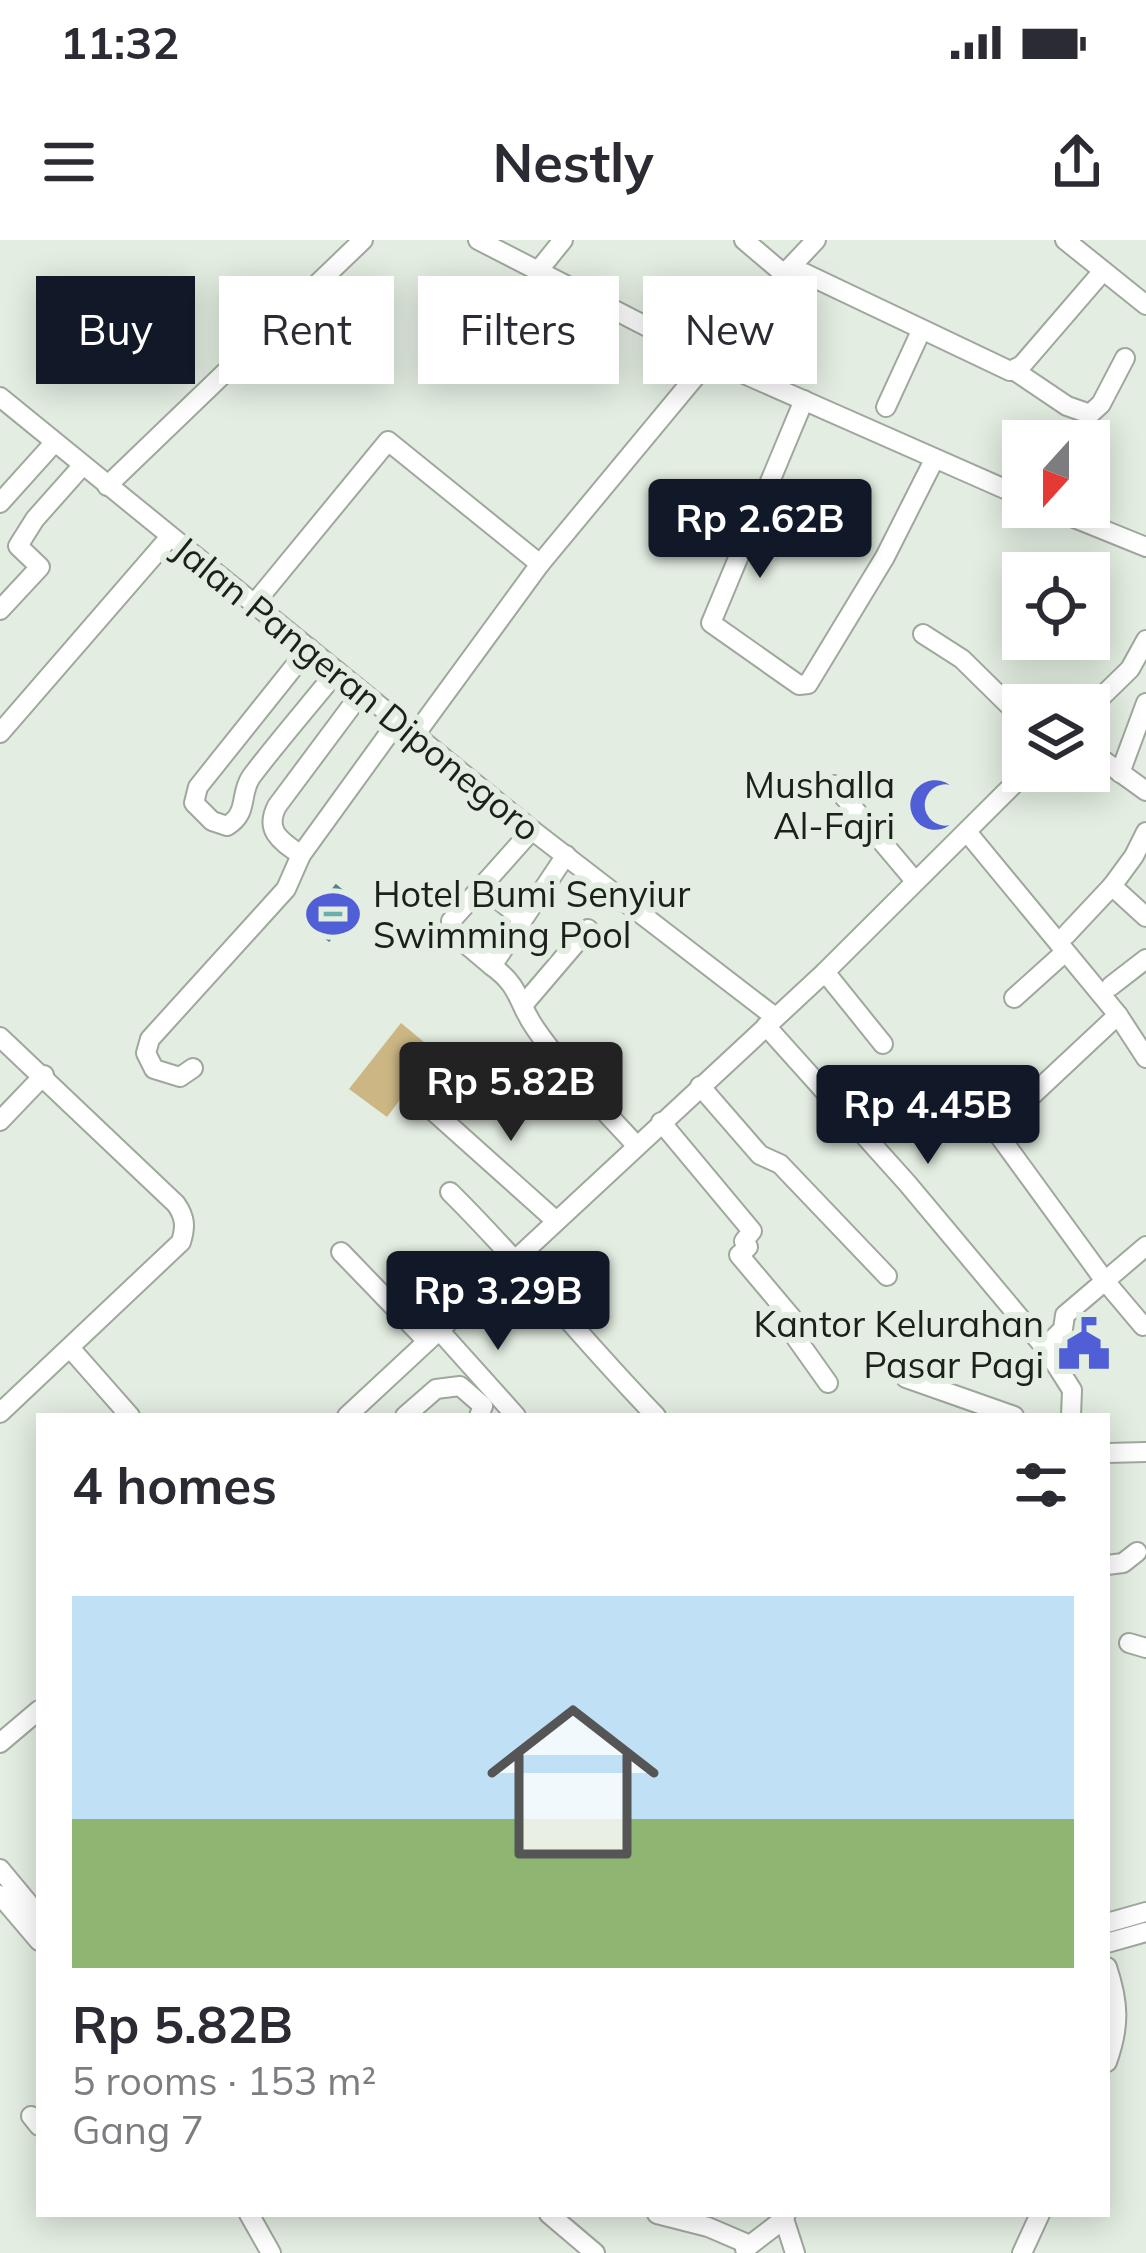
<!DOCTYPE html>
<html lang="en">
<head>
<meta charset="utf-8">
<style>
  body { margin:0; font-family:Mulish,sans-serif; background:#f7f7f7; color:#2b2b33; height:100vh; display:flex; flex-direction:column; font-size:45px; white-space:nowrap }
  * { box-sizing:border-box; margin:0 }
  p { font-size:39px; color:#7c7c81 }
  .icon { flex:none; width:66px; height:66px; fill:none; stroke:currentColor; stroke-width:2; stroke-linecap:round; stroke-linejoin:round }
  .map { position:relative; flex:1; overflow:hidden }
  .side { position:absolute; left:36px; top:1173px; width:1074px; height:804px; display:flex; flex-direction:column; background:#fff; border-radius:0px; box-shadow:0 6px 30px #0003 }
  .side>* { flex:none }
  .guide { position:absolute; left:36px; top:36px; width:1074px; height:108px; display:flex; gap:24px }
  .needle { width:78px; rotate:201deg }
  .controls { position:absolute; left:1002px; top:180px; display:grid; gap:24px }
  .controls a { display:grid; place-items:center; width:108px; height:108px; border-radius:0px; background:#fff; box-shadow:0 6px 30px #0003; font-size:60px }
  .price { position:absolute; translate:-50% -102px; padding:0 27px; border-radius:12px; background:#111827; color:#fff; font-size:39px; line-height:78px; filter:drop-shadow(0 3px 6px #0008) }
  .price::after { content:''; position:absolute; left:50%; top:72px; width:36px; height:27px; margin-left:-18px; background:inherit; clip-path:polygon(0 0,100% 0,50% 100%) }
  .price.selected { background:#222; color:#fff }
  ul { padding:0; list-style:none }
  li { display:grid; align-content:center; gap:24px; height:636px; padding:0 36px }
  li+li { border-top:3px solid #e1e1e2 }
  li span { display:grid; place-items:center; height:372px; border-radius:0px; color:#555 }
  li>.icon { margin-inline-start:auto }
  span .icon { width:216px; height:216px; fill:#fffc; stroke-width:1 }
  li b { font-size:51px }
  h2 { display:flex; justify-content:space-between; align-items:center; height:144px; padding:0 36px; font-size:51px }
  .chip { padding:0 42px; border-radius:0px; background:#fff; box-shadow:0 6px 30px #0003; font-size:42px; line-height:108px }
  .chip.selected { background:#111827; color:#fff }
  .status { display:flex; justify-content:space-between; align-items:center; height:84px; padding:0 60px; background:#fff; direction:ltr }
  .status svg { height:33px; fill:currentColor }
  header { display:flex; justify-content:space-between; align-items:center; height:156px; padding:0 36px; background:#fff; font-size:54px; font-weight:700 }
  .map>svg:first-child { display:block }
  .green { fill:#cbb684 }
  .water { fill:#68afae; stroke:#518482; stroke-width:3 }
  .lines { fill:none; stroke-linecap:round; stroke-linejoin:round }
  .minor-casing { stroke:#9fa89d; stroke-width:22 }
  .minor { stroke:#fff; stroke-width:18 }
  .labels { text-anchor:middle; dominant-baseline:central; stroke-width:12; stroke-linejoin:round; paint-order:stroke }
  .street-label { font-size:36px; fill:#1c201b; stroke:#e3ede1 }
  .poi-label { font-size:36px; fill:#1c201b; stroke:#e3ede1; text-anchor:end }
</style>
</head>
<body>
<div class="status"><b>11:32</b><svg viewBox="0 0 49 12"><path d="M0 12V9h3v3zM5 12V6h3v6zM10 12V3h3v9zM15 12V0h3v12zM26 1h20v11H26zM47 4h2v5h-2z"/></svg></div>
<header><svg class="icon" aria-label="menu" viewBox="0 0 24 24"><path d="M4 6h16M4 12h16M4 18h16"/></svg>Nestly<svg class="icon" aria-label="share" viewBox="0 0 24 24"><path d="M12 15V3M7 8l5-5 5 5M5 13v7h14v-7"/></svg></header>
<div class="map">
<svg width="1146" height="2013" viewBox="0 0 1146 2013">
  <rect width="100%" height="100%" fill="#e3ede1"/>
  <path class="green" d="M401 783 436 812 387 877 349 849Z"/>
  <path class="water" d="M336 646 358 665 329 700 307 683Z"/>
  <g class="lines">
    <g class="minor-casing">
      <g id="minor">
        <path d="M478 0 710 119 1023 257"/>
        <path d="M744 0 784 34 804 33 1010 131 1022 125 1103 31"/>
        <path d="M1065 0 1146 65"/>
        <path d="M538 31 563 0"/>
        <path d="M1015 131 1067 166 1090 174 1101 164 1125 118"/>
        <path d="M746 134 761 69"/>
        <path d="M0 157 532 590 775 777"/>
        <path d="M804 160 711 383 799 445 808 444 885 317 934 220"/>
        <path d="M886 167 921 91"/>
        <path d="M107 246 363 0"/>
        <path d="M0 263 54 203"/>
        <path d="M1047 267 1146 307"/>
        <path d="M254 364 388 201 540 324"/>
        <path d="M0 370 40 327 18 306 35 279 83 225"/>
        <path d="M923 394 962 419 1023 479"/>
        <path d="M309 408 198 547 194 563 212 581 227 586C249 573 239 555 251 537 278 501 308 467 337 431"/>
        <path d="M362 452 277 566C264 591 281 601 301 615L398 481"/>
        <path d="M1089 469 1130 429 1146 400"/>
        <path d="M0 493 169 298"/>
        <path d="M415 495 540 324 710 119 761 69 784 34 816 0"/>
        <path d="M1089 510 1146 551"/>
        <path d="M1120 533 1146 463"/>
        <path d="M834 545 915 641"/>
        <path d="M532 590 451 681 454 694 492 726 566 615"/>
        <path d="M967 592 1118 775 1146 818"/>
        <path d="M1146 592 1134 616 1112 646 1146 677"/>
        <path d="M482 647 523 679"/>
        <path d="M1066 695 1112 646"/>
        <path d="M492 726C521 747 517 762 535 788 563 829 602 868 636 905"/>
        <path d="M825 732 883 804"/>
        <path d="M1111 746 1146 719"/>
        <path d="M1014 758 1064 713"/>
        <path d="M524 764 588 689"/>
        <path d="M766 786 907 943 1046 1109 1072 1150 1071 1176"/>
        <path d="M0 797 176 964C185 977 186 986 181 1002L0 1173"/>
        <path d="M193 828 180 837 154 829 146 813 150 799 286 649 301 615"/>
        <path d="M700 846 760 915 780 924 887 1036"/>
        <path d="M431 869 555 980"/>
        <path d="M0 881 44 835"/>
        <path d="M661 882 752 991 744 1001 748 1007 739 1015 793 1079 796 1098 828 1143"/>
        <path d="M450 952C523 1024 585 1103 656 1176"/>
        <path d="M341 1012 426 1100"/>
        <path d="M1143 1086 1105 1041 1146 1006"/>
        <path d="M438 1089 516 1176"/>
        <path d="M1045 1107 1063 1089 1065 1075 1105 1041 995 890 1118 775"/>
        <path d="M71 1109 130 1176"/>
        <path d="M906 1138 1014 1176"/>
        <path d="M347 1176 825 732 1027 531"/>
        <path d="M405 1176 436 1149 460 1146 483 1166 479 1176"/>
        <path d="M1107 1213 1146 1212"/>
        <path d="M1107 1325 1123 1323 1137 1312"/>
        <path d="M1129 1403 1146 1408"/>
        <path d="M0 1503 39 1470"/>
        <path d="M0 1629 39 1676"/>
        <path d="M0 1655 39 1701"/>
        <path d="M1107 1683 1146 1672"/>
        <path d="M1107 1703 1146 1692"/>
        <path d="M1107 1727C1119 1763 1120 1786 1107 1822"/>
        <path d="M31 1876 39 1886"/>
        <path d="M249 1974 271 2013"/>
        <path d="M549 1974 595 2013"/>
        <path d="M657 1974 708 1987 750 2005"/>
        <path d="M786 1974 784 1979 795 2013"/>
        <path d="M745 2009 784 1979"/>
        <path d="M1022 2013 1040 1974"/>
      </g>
    </g>
    <use href="#minor" class="minor"/>
  </g>
  <defs>
    <g id="mosque-bare" transform="scale(4.14)"><path d="M3.5-4.9A6 6 0 1 0 3.5 4.9A5 5 0 1 1 3.5-4.9Z" fill="#505fd5" stroke="#e3ede1" stroke-width="2.5" paint-order="stroke"/></g>
    <g id="stadium-bare" transform="scale(4.14)"><path d="M0-5a6.5 5 0 1 0 0 10a6.5 5 0 1 0 0-10ZM-3.5-1.8h7v3.6h-7Z" fill="#505fd5" stroke="#e3ede1" stroke-width="2.5" paint-order="stroke"/></g>
    <g id="civic-bare" transform="scale(4.14)"><path d="M-.6-6.5H3V-4.5H.6V-3L4-1V1h2V6H-6V1h2V-1L-.6-3ZM-1.2 2.5V6h2.4V2.5Z" fill="#505fd5" stroke="#e3ede1" stroke-width="2.5" paint-order="stroke"/></g>
  </defs>
  <g fill-rule="evenodd">
    <use href="#mosque-bare" x="935" y="565"/>
    <use href="#stadium-bare" x="333" y="674"/>
    <use href="#civic-bare" x="1084" y="1104"/>
  </g>
  <g class="labels">
    <g class="street-label">
      <text transform="translate(357 448) rotate(39)">Jalan Pangeran Diponegoro</text>
    </g>
    <g class="poi-label">
      <text x="895" y="544">Mushalla<tspan x="895" dy="41">Al-Fajri</tspan></text>
      <text x="373" y="653" text-anchor="start">Hotel Bumi Senyiur<tspan x="373" dy="41">Swimming Pool</tspan></text>
      <text x="1044" y="1083">Kantor Kelurahan<tspan x="1044" dy="41">Pasar Pagi</tspan></text>
    </g>
  </g>
</svg>
<div class="controls">
<a><svg class="needle" viewBox="-14 -14 28 28"><path d="M0-13l5 13h-10z" fill="#e53935"/><path d="M0 13l5-13h-10z" fill="#7c7c81"/></svg></a>
<a><svg class="icon" aria-label="locate" viewBox="0 0 24 24"><circle cx="12" cy="12" r="6"/><path d="M12 2v4M12 18v4M2 12h4M18 12h4"/></svg></a>
<a><svg class="icon" aria-label="layers" viewBox="0 0 24 24"><path d="M12 4l9 5-9 5-9-5zM3 14l9 5 9-5"/></svg></a>
</div>
<b class="price" style="left:760px;top:341px">Rp 2.62B</b>
<b class="price selected" style="left:511px;top:904px">Rp 5.82B</b>
<b class="price" style="left:928px;top:927px">Rp 4.45B</b>
<b class="price" style="left:498px;top:1113px">Rp 3.29B</b>
<div class="guide">
<a class="chip selected">Buy</a>
<a class="chip">Rent</a>
<a class="chip">Filters</a>
<a class="chip">New</a>
</div>
<section class="side">
<h2>4 homes<svg class="icon" aria-label="filters" viewBox="0 0 24 24"><path d="M4 7h16M4 17h16"/><circle cx="9" cy="7" r="2"/><circle cx="15" cy="17" r="2"/></svg></h2>
<ul>
<li><span style="background:linear-gradient(#bfe0f5 60%,#8fb573 0)"><svg class="icon" aria-label="home" viewBox="0 0 24 24"><path d="M3 11l9-7 9 7M6 9v11h12V9"/></svg></span><div><b>Rp 5.82B</b><p>5 rooms · 153 m²</p><p>Gang 7</p></div></li>
</ul>
</section>
</div>
</body>
</html>
